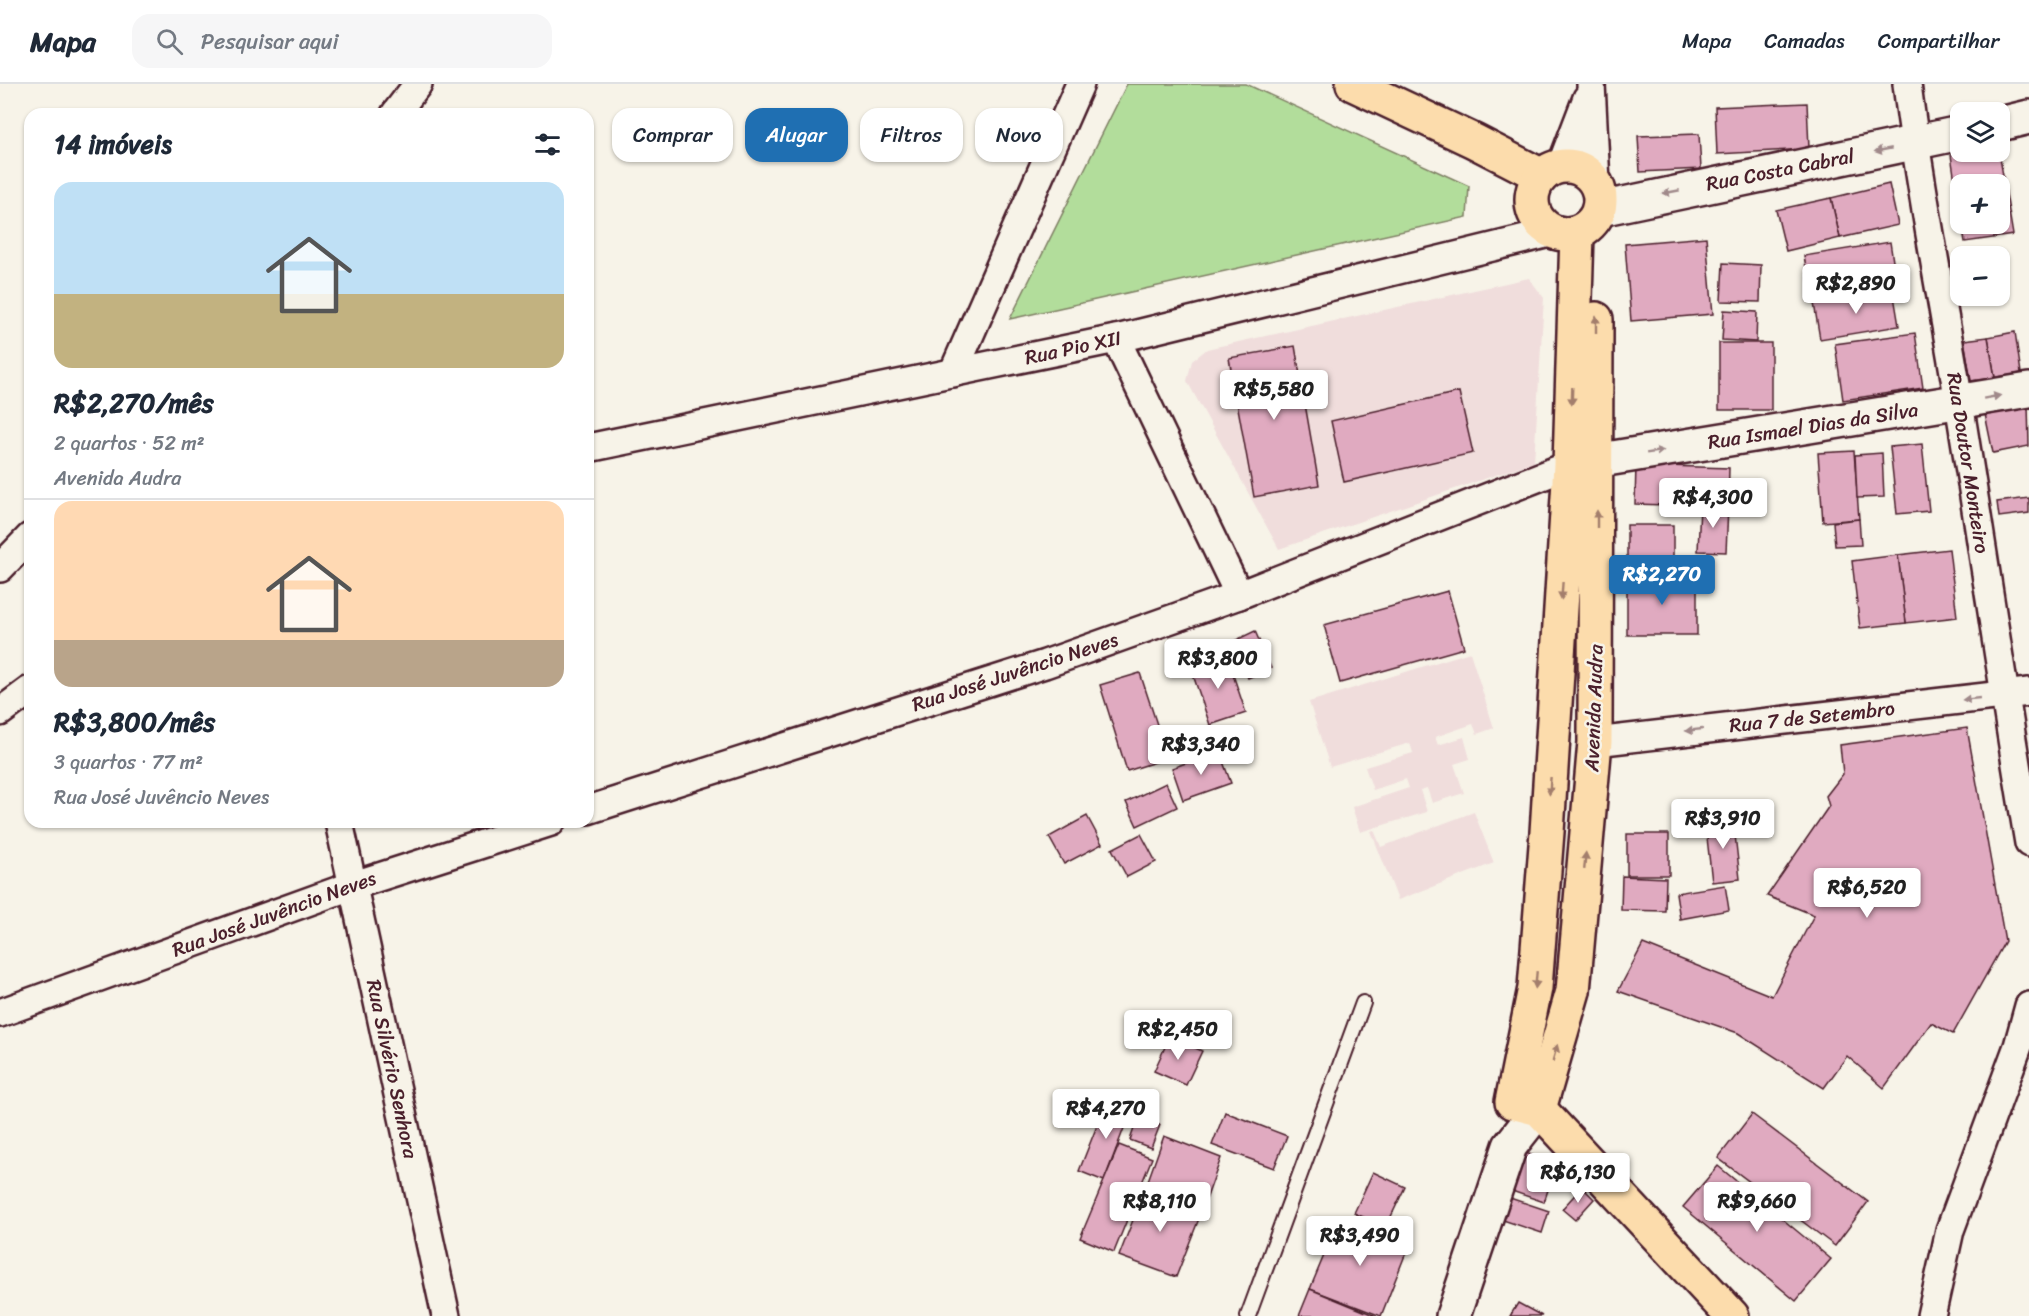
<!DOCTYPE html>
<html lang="pt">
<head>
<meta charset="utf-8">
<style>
  body { margin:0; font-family:Sriracha,sans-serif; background:#f6f6f7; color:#1f2937; height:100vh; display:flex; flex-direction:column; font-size:22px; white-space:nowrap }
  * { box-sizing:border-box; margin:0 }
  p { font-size:20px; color:#747a83 }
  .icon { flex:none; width:33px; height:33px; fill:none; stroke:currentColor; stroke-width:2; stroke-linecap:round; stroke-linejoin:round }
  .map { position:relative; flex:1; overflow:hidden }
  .sheet { position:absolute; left:24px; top:24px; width:570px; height:720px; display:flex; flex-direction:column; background:#fff; border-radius:18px; box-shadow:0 2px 4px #0004 }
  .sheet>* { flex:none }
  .hud { position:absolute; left:612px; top:24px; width:570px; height:54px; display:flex; gap:12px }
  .tools { position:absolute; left:1950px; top:18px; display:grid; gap:12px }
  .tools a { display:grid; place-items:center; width:60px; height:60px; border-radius:12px; background:#fff; box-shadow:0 2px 4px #0004; font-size:30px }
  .price { position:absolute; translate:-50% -51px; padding:0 14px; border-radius:6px; background:#fff; color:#222; font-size:20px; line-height:39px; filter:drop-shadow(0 2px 3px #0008) }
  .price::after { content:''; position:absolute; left:50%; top:36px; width:18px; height:14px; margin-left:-9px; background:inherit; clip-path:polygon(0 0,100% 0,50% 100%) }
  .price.selected { background:#1f6fb2; color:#fff }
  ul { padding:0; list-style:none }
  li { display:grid; align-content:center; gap:12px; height:318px; padding:0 30px }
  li+li { border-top:2px solid #e0e1e3 }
  li span { display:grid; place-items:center; height:186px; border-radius:18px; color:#555 }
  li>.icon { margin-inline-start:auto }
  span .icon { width:108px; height:108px; fill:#fffc; stroke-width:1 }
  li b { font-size:26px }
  h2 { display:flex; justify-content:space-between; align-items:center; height:72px; padding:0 30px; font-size:26px }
  .chip { padding:0 21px; border-radius:18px; background:#fff; box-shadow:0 2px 4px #0004; font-size:21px; line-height:54px }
  .chip.selected { background:#1f6fb2; color:#fff }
  header { display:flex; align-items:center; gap:36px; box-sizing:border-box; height:84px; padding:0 30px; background:#fff; border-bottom:2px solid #e0e1e3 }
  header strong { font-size:28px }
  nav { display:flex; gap:33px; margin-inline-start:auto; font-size:21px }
  .search { width:420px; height:54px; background:#f6f6f7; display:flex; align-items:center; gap:15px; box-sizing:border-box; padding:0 21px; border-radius:18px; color:#747a83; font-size:22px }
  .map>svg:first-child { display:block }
  .built { fill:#f0dddc }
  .green { fill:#b2dd9b; stroke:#7e7e63; stroke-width:1.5 }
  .building { fill:#e0aac0; stroke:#4a1f2b; stroke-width:1.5 }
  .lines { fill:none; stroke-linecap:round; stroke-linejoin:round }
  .lane-casing { stroke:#4a1f2b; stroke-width:18 }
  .street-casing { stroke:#4a1f2b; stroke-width:32 }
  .secondary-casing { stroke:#4a1f2b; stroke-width:38 }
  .primary-casing { stroke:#4a1f2b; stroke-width:38 }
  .lane { stroke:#f7f3e8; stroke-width:14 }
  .street { stroke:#f7f3e8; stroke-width:27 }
  .secondary { stroke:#f7f3e8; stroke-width:33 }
  .primary { stroke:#fcdcac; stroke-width:33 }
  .oneway { fill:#a0898a }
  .oneway2 { fill:#a37e6c }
  .labels { text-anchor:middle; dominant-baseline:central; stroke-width:5; stroke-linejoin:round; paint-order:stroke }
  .street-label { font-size:20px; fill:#4a1f2b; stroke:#f7f3e8 }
</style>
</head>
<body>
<header>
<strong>Mapa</strong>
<div class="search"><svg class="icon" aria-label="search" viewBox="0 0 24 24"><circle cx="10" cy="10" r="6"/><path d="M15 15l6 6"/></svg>Pesquisar aqui</div>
<nav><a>Mapa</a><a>Camadas</a><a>Compartilhar</a></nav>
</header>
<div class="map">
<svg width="2029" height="1232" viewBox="0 0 2029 1232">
  <rect width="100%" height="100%" fill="#f7f3e8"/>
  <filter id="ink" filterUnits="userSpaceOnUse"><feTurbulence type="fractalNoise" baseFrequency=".0167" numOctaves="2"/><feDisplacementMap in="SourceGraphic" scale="12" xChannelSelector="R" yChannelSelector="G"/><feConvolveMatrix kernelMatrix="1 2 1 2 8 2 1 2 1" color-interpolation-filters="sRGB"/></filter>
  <g filter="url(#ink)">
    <g class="built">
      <path d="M1529 194 1544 214 1534 378 1279 465 1187 297 1192 277 1207 265Z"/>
      <path d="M1470 568 1494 644 1477 650 1473 640 1435 653 1438 661 1464 653 1470 675 1454 680 1464 709 1432 719 1427 704 1420 706 1427 728 1360 748 1352 723 1409 704 1406 695 1373 706 1365 683 1413 669 1410 659 1330 683 1309 618Z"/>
      <path d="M1474 728 1494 779 1398 816 1371 747 1374 746 1381 763Z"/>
    </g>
    <path class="green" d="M1127 0H1246L1469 102 1467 133 1010 235Z"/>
    <g class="building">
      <path d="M1807 19 1809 65 1717 70 1715 23Z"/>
      <path d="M1699 50 1701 85 1640 88 1638 52Z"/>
      <path d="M1977 68H1999L2013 151 1965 158 1962 140H2000V100H1960V130L1951 71Z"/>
      <path d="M1889 100 1898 141 1840 154 1831 114Z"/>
      <path d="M1831 114 1840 154 1786 167 1776 126Z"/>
      <path d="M1706 153 1713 230 1631 237 1625 160Z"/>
      <path d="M1890 158 1896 197 1811 212 1804 172Z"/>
      <path d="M1723 179 1761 181 1760 218 1721 217Z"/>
      <path d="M1893 206 1899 242 1820 255 1814 219Z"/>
      <path d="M1724 226 1757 228 1756 258 1722 256Z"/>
      <path d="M2015 248 2021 289 1995 294 1988 253Z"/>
      <path d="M1915 249 1923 304 1843 316 1835 260Z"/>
      <path d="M1988 253 1995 294 1971 297 1964 256Z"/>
      <rect x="1719" y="259" width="52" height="67"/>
      <path d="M1295 262 1319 401 1254 413 1229 274Z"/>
      <path d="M1459 308 1473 369 1344 398 1331 337Z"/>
      <path d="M2028 321 2029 362 1993 369 1985 330Z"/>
      <path d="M1922 360 1929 427 1897 430 1890 363Z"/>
      <path d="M1854 367 1859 435 1823 438 1818 369Z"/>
      <path d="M1882 369 1884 413 1857 414 1855 371Z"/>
      <path d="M1636 381 1729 384 1728 423 1635 420Z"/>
      <path d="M2029 414V429L1999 433 1997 418Z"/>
      <path d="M1700 422 1728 423 1726 468 1698 467Z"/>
      <path d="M1859 435 1861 461 1835 462 1833 438Z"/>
      <rect x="1627" y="441" width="46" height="52"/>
      <path d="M1949 465 1957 533 1906 539 1898 471Z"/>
      <path d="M1898 471 1906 539 1860 544 1852 477Z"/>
      <rect x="1627" y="493" width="70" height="58"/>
      <path d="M1448 507 1464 564 1340 599 1324 541Z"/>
      <path d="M1255 547 1271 584 1248 594 1232 558Z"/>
      <path d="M1226 570 1246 629 1210 641 1190 582Z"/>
      <path d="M1140 589 1168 674 1127 687 1100 601Z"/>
      <path d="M1967 644 2005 857 1953 950 1931 939 1884 1004 1847 972 1824 1004 1738 949 1618 907 1643 860 1772 912 1814 831 1767 812 1829 722 1826 712 1843 690 1840 661Z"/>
      <path d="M1219 667 1231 699 1183 716 1172 684Z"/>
      <path d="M1166 699 1177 723 1137 742 1126 718Z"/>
      <path d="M1087 732 1102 760 1064 780 1049 753Z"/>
      <path d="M1733 733 1740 795 1712 798 1705 736Z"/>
      <path d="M1141 750 1156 778 1127 793 1112 765Z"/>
      <rect x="1627" y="750" width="42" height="41"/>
      <path d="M1622 792 1666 794 1665 827 1621 826Z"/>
      <path d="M1725 801 1729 826 1680 835 1676 809Z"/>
      <path d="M1170 952 1202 967 1186 1001 1154 987Z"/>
      <path d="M1108 1014 1132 1023 1104 1097 1079 1087Z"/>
      <path d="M1225 1028 1287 1052 1274 1084 1212 1061Z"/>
      <path d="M1752 1030 1868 1118 1835 1162 1718 1074Z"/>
      <path d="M1138 1033 1160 1041 1151 1064 1130 1056Z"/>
      <path d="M1164 1052 1221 1074 1202 1127 1145 1105Z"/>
      <path d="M1119 1061 1152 1074 1114 1168 1080 1154Z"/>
      <path d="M1519 1067 1557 1079 1544 1118 1506 1105Z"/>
      <path d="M1718 1082 1831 1175 1796 1217 1683 1123Z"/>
      <path d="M1373 1088 1405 1103 1386 1143 1354 1129Z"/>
      <path d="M1582 1103 1594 1115 1575 1136 1562 1125Z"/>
      <path d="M1145 1105 1202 1127 1176 1193 1119 1172Z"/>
      <path d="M1501 1111 1549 1127 1542 1149 1494 1133Z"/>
      <path d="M1340 1133 1409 1161 1381 1232 1310 1205Z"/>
      <path d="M1310 1205 1376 1232H1299Z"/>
      <path d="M1518 1219 1542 1232H1510Z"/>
    </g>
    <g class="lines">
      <g class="lane-casing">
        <path id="lane" d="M1248 1232 1363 919"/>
      </g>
      <g class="street-casing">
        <g id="street">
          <path d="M1591 0 1596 99"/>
          <path d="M1907 0C1920 107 1942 212 1959 319 1983 465 2004 612 2029 759"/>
          <path d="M395 30 418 0"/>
          <path d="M1561 82 1587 14"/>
          <path d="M1116 255 1239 511"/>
          <path d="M953 289 1080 0"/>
          <path d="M588 364 1116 255 1554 148"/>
          <path d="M0 484 30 453"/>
          <path d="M0 628 30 606"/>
          <path d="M1595 658 2029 608"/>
          <path d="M588 726 1045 580 1239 511 1570 381"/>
          <path d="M339 738 446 1232"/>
          <path d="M0 929 351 802 551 738"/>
          <path d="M1931 1232 1950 1146 2018 962 2029 922"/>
        </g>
      </g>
      <g class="secondary-casing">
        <g id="secondary">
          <path d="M2000 40 2029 33"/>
          <path d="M1600 125 1960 49"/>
          <path d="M1570 381 2029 306"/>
          <path d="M1453 1232 1510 1062 1539 1025"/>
        </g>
      </g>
      <g class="primary-casing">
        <g id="primary">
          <path d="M1353 0 1474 57 1542 92"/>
          <circle cx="1566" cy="116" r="34"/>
          <path d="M1577 149 1570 381 1547 748 1535 904 1512 1018 1539 1025 1732 1232"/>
          <path d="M1539 1025 1573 907 1595 658 1596 235"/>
        </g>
      </g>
      <use href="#lane" class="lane"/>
      <use href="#street" class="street"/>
      <use href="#secondary" class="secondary"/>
      <use href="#primary" class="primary"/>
    </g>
    <defs><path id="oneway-solid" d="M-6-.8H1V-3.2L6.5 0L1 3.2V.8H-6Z" transform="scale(1.5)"/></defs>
    <g class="oneway">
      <use href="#oneway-solid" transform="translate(1883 66) rotate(169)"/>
      <use href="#oneway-solid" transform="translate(1671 108) rotate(169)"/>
      <use href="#oneway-solid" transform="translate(1992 313) rotate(-10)"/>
      <use href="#oneway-solid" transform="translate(1655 368) rotate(-9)"/>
      <use href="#oneway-solid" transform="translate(1971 615) rotate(174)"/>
      <use href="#oneway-solid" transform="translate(1694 646) rotate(174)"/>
    </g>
    <g class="oneway2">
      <use href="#oneway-solid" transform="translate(1596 240) rotate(-90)"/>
      <use href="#oneway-solid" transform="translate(1572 312) rotate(92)"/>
      <use href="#oneway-solid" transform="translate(1597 435) rotate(-90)"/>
      <use href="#oneway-solid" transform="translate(1562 507) rotate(94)"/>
      <use href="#oneway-solid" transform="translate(1550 702) rotate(94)"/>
      <use href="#oneway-solid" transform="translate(1585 777) rotate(-85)"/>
      <use href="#oneway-solid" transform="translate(1536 896) rotate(95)"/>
      <use href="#oneway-solid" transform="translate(1555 969) rotate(-74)"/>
    </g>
  </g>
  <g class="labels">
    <g class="street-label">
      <text transform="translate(1780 86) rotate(-11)">Rua Costa Cabral</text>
      <text transform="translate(1073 264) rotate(-12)">Rua Pio XII</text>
      <text transform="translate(1813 342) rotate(-9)">Rua Ismael Dias da Silva</text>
      <text transform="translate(1968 379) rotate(81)">Rua Doutor Monteiro</text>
      <text transform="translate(1015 588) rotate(-18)">Rua José Juvêncio Neves</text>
      <text transform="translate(1594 624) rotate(-88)">Avenida Audra</text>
      <text transform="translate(1812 633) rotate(-6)">Rua 7 de Setembro</text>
      <text transform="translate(274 830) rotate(-20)">Rua José Juvêncio Neves</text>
      <text transform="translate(392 985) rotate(78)">Rua Silvério Senhora</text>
    </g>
  </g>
</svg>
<div class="tools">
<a><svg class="icon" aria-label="layers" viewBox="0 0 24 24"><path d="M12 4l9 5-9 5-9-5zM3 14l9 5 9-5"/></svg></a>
<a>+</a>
<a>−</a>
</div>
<b class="price" style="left:1856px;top:231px">R$2,890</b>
<b class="price" style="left:1274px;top:337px">R$5,580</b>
<b class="price" style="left:1713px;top:445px">R$4,300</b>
<b class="price selected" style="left:1662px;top:522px">R$2,270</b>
<b class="price" style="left:1218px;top:606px">R$3,800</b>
<b class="price" style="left:1201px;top:692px">R$3,340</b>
<b class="price" style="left:1723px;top:766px">R$3,910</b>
<b class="price" style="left:1867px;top:835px">R$6,520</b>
<b class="price" style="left:1178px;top:977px">R$2,450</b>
<b class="price" style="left:1106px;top:1056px">R$4,270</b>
<b class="price" style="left:1578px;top:1120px">R$6,130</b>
<b class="price" style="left:1160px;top:1149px">R$8,110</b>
<b class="price" style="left:1757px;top:1149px">R$9,660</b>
<b class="price" style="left:1360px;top:1183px">R$3,490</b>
<div class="hud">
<a class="chip">Comprar</a>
<a class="chip selected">Alugar</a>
<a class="chip">Filtros</a>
<a class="chip">Novo</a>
</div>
<section class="sheet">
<h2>14 imóveis<svg class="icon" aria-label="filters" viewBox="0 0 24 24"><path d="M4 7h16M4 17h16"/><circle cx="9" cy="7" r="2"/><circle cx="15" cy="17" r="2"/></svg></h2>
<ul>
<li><span style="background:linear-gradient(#bfe0f5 60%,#c2b280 0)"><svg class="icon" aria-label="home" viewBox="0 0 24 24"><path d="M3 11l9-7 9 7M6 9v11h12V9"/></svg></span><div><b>R$2,270/mês</b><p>2 quartos · 52 m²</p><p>Avenida Audra</p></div></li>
<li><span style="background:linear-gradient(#ffd9b3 75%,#b9a48a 0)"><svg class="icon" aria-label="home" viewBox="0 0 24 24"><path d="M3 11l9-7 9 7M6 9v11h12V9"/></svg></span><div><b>R$3,800/mês</b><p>3 quartos · 77 m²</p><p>Rua José Juvêncio Neves</p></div></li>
</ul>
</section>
</div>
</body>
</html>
